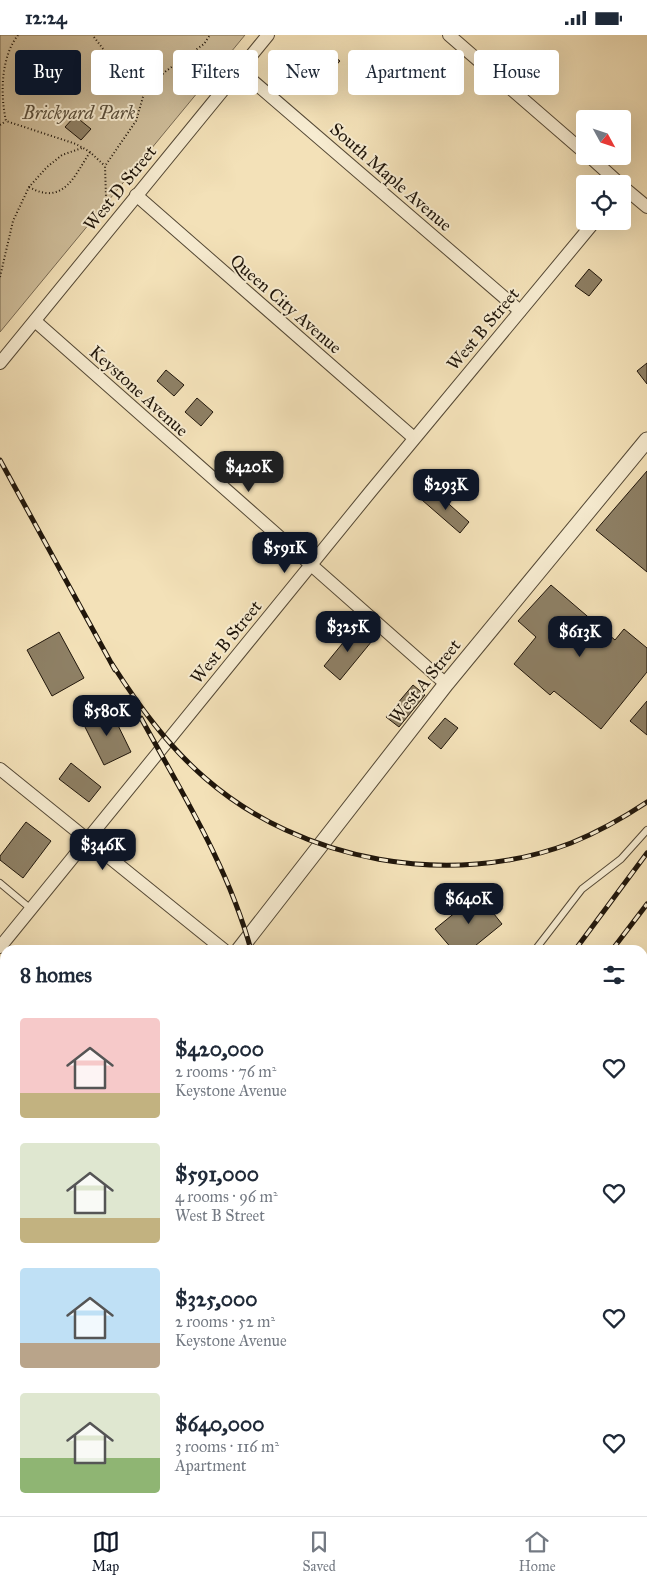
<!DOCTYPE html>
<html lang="en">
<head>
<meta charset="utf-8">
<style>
  body { margin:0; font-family:"IM FELL Great Primer",serif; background:#f6f6f7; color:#1f2937; height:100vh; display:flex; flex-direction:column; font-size:19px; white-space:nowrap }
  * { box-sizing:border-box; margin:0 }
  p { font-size:16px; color:#747a83 }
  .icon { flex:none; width:28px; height:28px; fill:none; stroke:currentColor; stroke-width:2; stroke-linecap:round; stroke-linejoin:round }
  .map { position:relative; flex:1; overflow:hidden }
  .drawer { position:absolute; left:0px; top:910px; width:648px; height:571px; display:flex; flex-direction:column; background:#fff; border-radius:15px 15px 0 0; box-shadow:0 5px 20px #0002 }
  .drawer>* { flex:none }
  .top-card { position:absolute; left:15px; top:15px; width:618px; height:45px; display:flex; gap:10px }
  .needle { width:32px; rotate:130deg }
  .tools { position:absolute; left:576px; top:75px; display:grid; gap:10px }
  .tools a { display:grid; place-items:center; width:55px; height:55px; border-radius:5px; background:#fff; box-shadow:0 5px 20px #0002; font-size:25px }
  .price { position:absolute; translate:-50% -42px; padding:0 11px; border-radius:10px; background:#111827; color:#fff; font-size:16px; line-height:32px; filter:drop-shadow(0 1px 2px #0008) }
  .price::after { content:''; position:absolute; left:50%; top:30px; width:15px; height:11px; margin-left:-8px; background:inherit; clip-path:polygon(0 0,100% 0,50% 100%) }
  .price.on { background:#222; color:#fff }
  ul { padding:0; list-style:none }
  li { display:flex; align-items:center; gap:15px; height:125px; padding:0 20px }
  li span { display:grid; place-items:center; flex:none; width:140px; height:100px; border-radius:5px; color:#555 }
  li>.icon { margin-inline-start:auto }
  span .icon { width:60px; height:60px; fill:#fffc; stroke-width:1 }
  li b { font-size:21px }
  h2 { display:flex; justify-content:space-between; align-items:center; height:60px; padding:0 20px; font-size:21px }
  .pill { padding:0 18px; border-radius:5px; background:#fff; box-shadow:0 5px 20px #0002; font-size:18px; line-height:45px }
  .pill.on { background:#111827; color:#fff }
  .status { display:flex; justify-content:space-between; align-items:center; height:35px; padding:0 25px; background:#fff; direction:ltr }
  .status svg { height:14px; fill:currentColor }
  .menu { display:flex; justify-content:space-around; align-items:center; height:70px; border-top:1px solid #e0e1e3; background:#fff; font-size:14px; color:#747a83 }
  .menu a { display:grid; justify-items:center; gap:2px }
  .menu .on { color:#111827 }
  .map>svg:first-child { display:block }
  .green { fill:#cfbe9b; stroke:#786a53 }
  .building { fill:#8e8065; stroke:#20160b }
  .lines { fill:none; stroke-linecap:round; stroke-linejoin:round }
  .service-casing { stroke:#554936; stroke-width:8 }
  .minor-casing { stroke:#554936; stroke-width:14 }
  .tertiary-casing { stroke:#554936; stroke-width:17 }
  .path { stroke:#20160b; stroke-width:2; stroke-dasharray:1 2.5; stroke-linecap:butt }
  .service { stroke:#f7ecd1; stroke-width:6 }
  .minor { stroke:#f7ecd1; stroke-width:12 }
  .tertiary { stroke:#f7ecd1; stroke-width:15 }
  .rail-casing { stroke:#20160b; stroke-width:5 }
  .rail { stroke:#f7ecd1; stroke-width:3; stroke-dasharray:9; stroke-linecap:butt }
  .labels { text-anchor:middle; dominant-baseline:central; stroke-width:4; stroke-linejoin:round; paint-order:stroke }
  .park-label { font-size:18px; font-style:italic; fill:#5d513d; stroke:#f7ecd1 }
  .street-label { font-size:18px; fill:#20160b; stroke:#f7ecd1 }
</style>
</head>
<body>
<div class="status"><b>12:24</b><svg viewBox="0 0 49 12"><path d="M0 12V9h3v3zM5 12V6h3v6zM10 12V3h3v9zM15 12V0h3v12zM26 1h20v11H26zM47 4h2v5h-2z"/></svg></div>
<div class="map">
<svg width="647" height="1481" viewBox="0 0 647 1481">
  <rect width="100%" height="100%" fill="#f3e1b8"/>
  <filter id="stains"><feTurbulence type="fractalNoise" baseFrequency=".004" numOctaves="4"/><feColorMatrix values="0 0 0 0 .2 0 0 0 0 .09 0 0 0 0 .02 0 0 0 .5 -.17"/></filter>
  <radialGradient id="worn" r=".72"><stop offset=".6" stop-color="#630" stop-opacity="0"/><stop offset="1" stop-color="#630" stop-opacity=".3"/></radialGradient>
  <path class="green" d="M0 0H245L0 297Z"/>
  <g class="building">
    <path d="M331 19 340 26 328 39 319 31Z"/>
    <path d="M75 81 91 94 81 105 65 92Z"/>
    <path d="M589 234 602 245 589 261 575 251Z"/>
    <path d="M647 328V349L637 336Z"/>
    <path d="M166 335 184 350 174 361 157 346Z"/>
    <path d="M197 363 213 377 201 391 185 377Z"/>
    <path d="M647 436V537L596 495Z"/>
    <path d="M432 454 469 487 460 498 422 465Z"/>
    <path d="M551 550 615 605 624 594 647 613V637L601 694 554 656 550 660 514 629 536 602 518 586Z"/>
    <path d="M356 592 372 606 340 645 324 631Z"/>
    <path d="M59 597 84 643 52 661 27 615Z"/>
    <path d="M413 650 425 660 399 692 386 682Z"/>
    <path d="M647 666V700L630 686Z"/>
    <path d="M110 674 131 717 104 730 83 688Z"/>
    <path d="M445 683 458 693 441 714 428 703Z"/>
    <path d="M71 728 101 752 89 767 59 744Z"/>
    <path d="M26 787 51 806 23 843 0 825V821Z"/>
    <path d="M478 859 502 889 470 915H453L435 894Z"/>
  </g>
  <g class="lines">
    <g class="service-casing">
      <g id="service">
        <path d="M0 848 31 874"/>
        <path d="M535 915 582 854 621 824 647 795"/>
        <path d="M0 1071 5 1075"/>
        <path d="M642 1257 647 1252"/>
        <path d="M571 1476 577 1481"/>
        <path d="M17 1481 27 1476"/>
        <path d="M449 1481 454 1476"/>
      </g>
    </g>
    <g class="minor-casing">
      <g id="minor">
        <path d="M449 0 585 118"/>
        <path d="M240 35 520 276"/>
        <path d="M589 121 620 149"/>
        <path d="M622 151 647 172"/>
        <path d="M136 160 414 403"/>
        <path d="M35 286 446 649"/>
        <path d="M0 328 268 0"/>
        <path d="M0 734 224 915"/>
        <path d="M0 912 371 456 595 186"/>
        <path d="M0 960 5 965"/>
      </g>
    </g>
    <g class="tertiary-casing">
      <g id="tertiary">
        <path d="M239 915 446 649 647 405"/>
        <path d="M0 1209 5 1203"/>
        <path d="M9 1481 13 1476"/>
      </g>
    </g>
    <g class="path">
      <path d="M18 0C1 22 0 59 6 86L76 109 90 117 105 131"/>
      <path d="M94 2 120 36 145 55 166 36 204 9 210 0"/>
      <path d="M0 90 6 86"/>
      <path d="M29 152C63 171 74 142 90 117"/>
      <path d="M115 171 106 162 105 131 136 86 145 55"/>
      <path d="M0 242 13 186 29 152 47 132 62 120 82 113"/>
    </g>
    <use href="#service" class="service"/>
    <use href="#minor" class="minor"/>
    <use href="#tertiary" class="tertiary"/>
    <g class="rail-casing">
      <g id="rail">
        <path d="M0 425 115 635"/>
        <path d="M112 629C139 671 167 710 205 743 301 827 451 854 571 808 598 797 623 783 647 767"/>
        <path d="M141 683C182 758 228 831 251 915"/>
        <path d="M575 915 647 818"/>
        <path d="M612 915 647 869"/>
        <path d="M642 1399 647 1394"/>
        <path d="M166 1481 169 1476"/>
        <path d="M189 1481 192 1476"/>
        <path d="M572 1481 577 1476"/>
      </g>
    </g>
    <use href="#rail" class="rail"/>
  </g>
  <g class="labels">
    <g class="park-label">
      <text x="79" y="78">Brickyard Park</text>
    </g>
    <g class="street-label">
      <text transform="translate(391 142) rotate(41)">South Maple Avenue</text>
      <text transform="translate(120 153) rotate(-51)">West D Street</text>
      <text transform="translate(286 269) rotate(41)">Queen City Avenue</text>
      <text transform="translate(483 294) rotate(-50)">West B Street</text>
      <text transform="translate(139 356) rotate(42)">Keystone Avenue</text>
      <text transform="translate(226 607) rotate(-51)">West B Street</text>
      <text transform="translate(425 646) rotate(-51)">West A Street</text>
    </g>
  </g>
  <rect width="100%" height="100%" filter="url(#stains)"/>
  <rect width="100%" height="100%" fill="url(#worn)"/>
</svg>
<div class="tools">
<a><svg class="needle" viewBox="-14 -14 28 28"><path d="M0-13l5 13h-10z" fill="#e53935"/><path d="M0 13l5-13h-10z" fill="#747a83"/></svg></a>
<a><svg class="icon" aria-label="locate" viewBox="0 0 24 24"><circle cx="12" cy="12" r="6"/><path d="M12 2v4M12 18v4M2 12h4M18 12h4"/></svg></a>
</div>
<b class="price on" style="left:249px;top:458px">$420K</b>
<b class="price" style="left:446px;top:476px">$293K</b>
<b class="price" style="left:285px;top:539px">$591K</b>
<b class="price" style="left:348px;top:618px">$325K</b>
<b class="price" style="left:580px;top:623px">$613K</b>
<b class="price" style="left:107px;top:702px">$580K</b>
<b class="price" style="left:103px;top:836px">$346K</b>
<b class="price" style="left:469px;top:890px">$640K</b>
<div class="top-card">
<a class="pill on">Buy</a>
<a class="pill">Rent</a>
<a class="pill">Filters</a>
<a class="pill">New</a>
<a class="pill">Apartment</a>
<a class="pill">House</a>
</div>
<section class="drawer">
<h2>8 homes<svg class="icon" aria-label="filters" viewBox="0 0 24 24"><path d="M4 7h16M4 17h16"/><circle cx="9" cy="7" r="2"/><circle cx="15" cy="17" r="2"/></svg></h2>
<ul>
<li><span style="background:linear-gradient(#f6c9c9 75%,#c2b280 0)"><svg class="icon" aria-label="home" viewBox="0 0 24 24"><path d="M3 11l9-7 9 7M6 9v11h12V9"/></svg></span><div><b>$420,000</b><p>2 rooms · 76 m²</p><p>Keystone Avenue</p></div><svg class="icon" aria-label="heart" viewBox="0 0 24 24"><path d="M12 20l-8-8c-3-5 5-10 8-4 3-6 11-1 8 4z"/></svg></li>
<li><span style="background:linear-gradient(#dfe7d0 75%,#c2b280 0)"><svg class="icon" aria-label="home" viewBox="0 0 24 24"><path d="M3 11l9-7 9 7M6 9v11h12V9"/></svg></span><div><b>$591,000</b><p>4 rooms · 96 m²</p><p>West B Street</p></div><svg class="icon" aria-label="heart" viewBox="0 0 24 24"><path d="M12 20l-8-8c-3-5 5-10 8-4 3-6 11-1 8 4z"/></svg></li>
<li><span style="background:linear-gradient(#bfe0f5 75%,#b9a48a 0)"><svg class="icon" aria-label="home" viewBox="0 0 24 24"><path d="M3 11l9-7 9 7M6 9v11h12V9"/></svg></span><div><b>$325,000</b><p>2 rooms · 52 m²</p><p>Keystone Avenue</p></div><svg class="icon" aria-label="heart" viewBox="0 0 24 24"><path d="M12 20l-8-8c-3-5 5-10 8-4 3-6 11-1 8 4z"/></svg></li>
<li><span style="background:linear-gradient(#dfe7d0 65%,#8fb573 0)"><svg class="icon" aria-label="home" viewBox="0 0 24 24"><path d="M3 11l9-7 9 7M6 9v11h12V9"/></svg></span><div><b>$640,000</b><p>3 rooms · 116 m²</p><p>Apartment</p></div><svg class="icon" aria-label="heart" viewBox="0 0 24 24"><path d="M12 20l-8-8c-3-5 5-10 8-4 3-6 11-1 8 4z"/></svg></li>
</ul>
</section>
</div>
<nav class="menu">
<a class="on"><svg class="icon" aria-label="map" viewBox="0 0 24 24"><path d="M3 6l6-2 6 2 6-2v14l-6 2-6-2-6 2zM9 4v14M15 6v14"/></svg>Map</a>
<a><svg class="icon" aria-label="saved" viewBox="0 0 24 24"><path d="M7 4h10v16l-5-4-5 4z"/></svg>Saved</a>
<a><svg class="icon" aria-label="home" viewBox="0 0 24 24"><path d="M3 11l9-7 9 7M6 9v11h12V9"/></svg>Home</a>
</nav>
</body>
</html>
